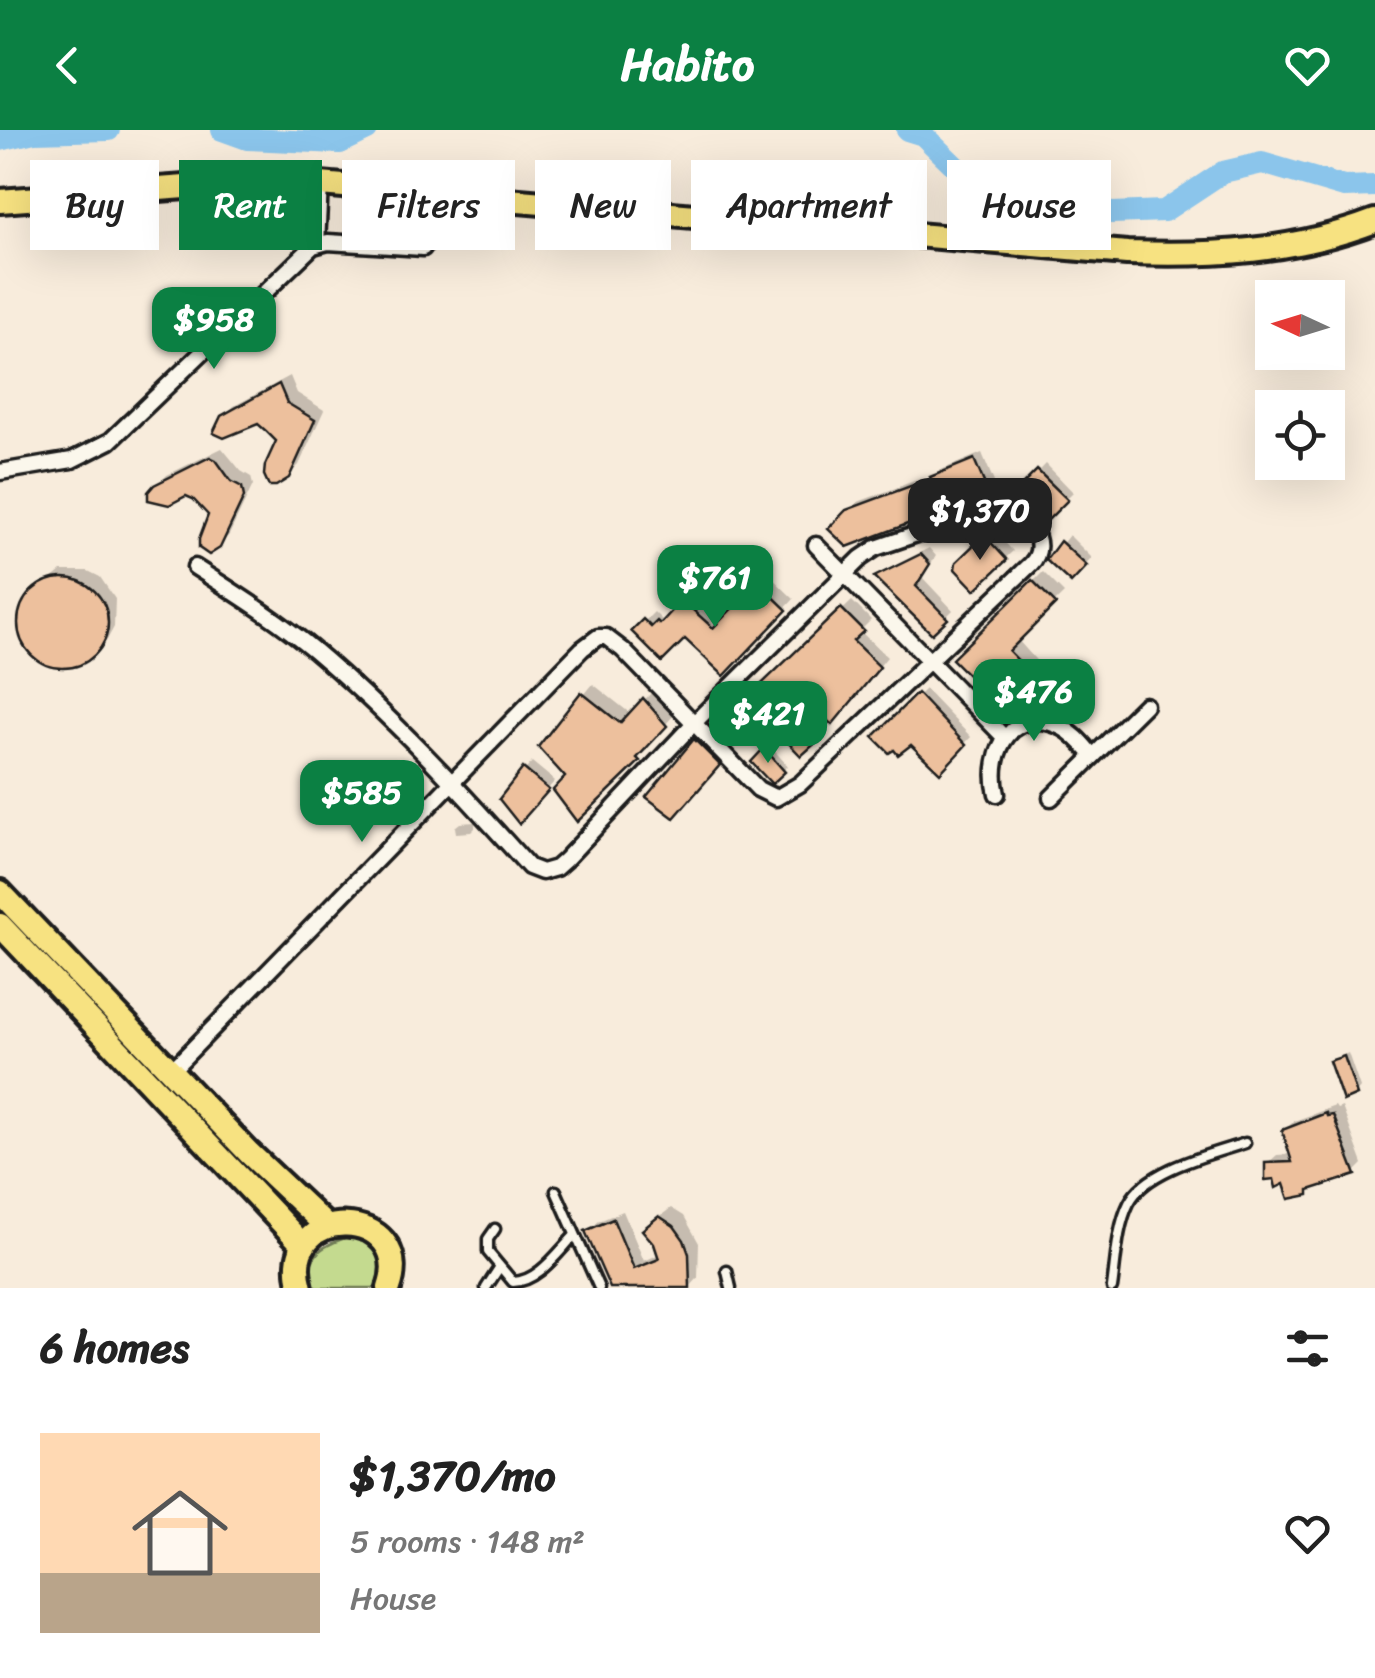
<!DOCTYPE html>
<html lang="en">
<head>
<meta charset="utf-8">
<style>
  body { margin:0; font-family:Sriracha,sans-serif; background:#f2f2f2; color:#222; height:100vh; display:flex; flex-direction:column; font-size:38px; white-space:nowrap }
  * { box-sizing:border-box; margin:0 }
  p { font-size:32px; color:#767676 }
  .icon { flex:none; width:55px; height:55px; fill:none; stroke:currentColor; stroke-width:2; stroke-linecap:round; stroke-linejoin:round }
  .map { position:relative; height:1158px; overflow:hidden }
  .drawer { display:flex; flex-direction:column; background:#fff; flex:1 }
  .drawer>* { flex:none }
  .banner { position:absolute; left:30px; top:30px; width:1315px; height:90px; display:flex; gap:20px }
  .needle { width:65px; rotate:274deg }
  .tools { position:absolute; left:1255px; top:150px; display:grid; gap:20px }
  .tools a { display:grid; place-items:center; width:90px; height:90px; border-radius:0px; background:#fff; box-shadow:0 10px 40px #0002; font-size:50px }
  .price { position:absolute; translate:-50% -85px; padding:0 22px; border-radius:20px; background:#0b8043; color:#fff; font-size:32px; line-height:65px; filter:drop-shadow(0 2px 5px #0008) }
  .price::after { content:''; position:absolute; left:50%; top:60px; width:30px; height:22px; margin-left:-15px; background:inherit; clip-path:polygon(0 0,100% 0,50% 100%) }
  .price.on { background:#222; color:#fff }
  ul { padding:0; list-style:none }
  li { display:flex; align-items:center; gap:30px; height:250px; padding:0 40px }
  li+li { border-top:2px solid #e0e0e0 }
  li span { display:grid; place-items:center; flex:none; width:280px; height:200px; border-radius:0px; color:#555 }
  li>.icon { margin-inline-start:auto }
  span .icon { width:120px; height:120px; fill:#fffc; stroke-width:1 }
  li b { font-size:42px }
  h2 { display:flex; justify-content:space-between; align-items:center; height:120px; padding:0 40px; font-size:42px }
  .pill { padding:0 35px; border-radius:0px; background:#fff; box-shadow:0 10px 40px #0002; font-size:35px; line-height:90px }
  .pill.on { background:#0b8043; color:#fff }
  header { display:flex; justify-content:space-between; align-items:center; height:130px; padding:0 40px; background:#0b8043; color:#fff; font-size:45px; font-weight:800 }
  .map>svg:first-child { display:block }
  .green { fill:#c4da8f; stroke:#707b56; stroke-width:2.5 }
  .shadow { fill:#0003 }
  .lines { fill:none; stroke-linecap:round; stroke-linejoin:round }
  .river { stroke:#8bc5eb; stroke-width:22 }
  .building { fill:#edc09d; stroke:#1c1c1c; stroke-width:2.5 }
  .lane-casing { stroke:#1c1c1c; stroke-width:15 }
  .street-casing { stroke:#1c1c1c; stroke-width:21 }
  .primary-casing { stroke:#1c1c1c; stroke-width:30 }
  .lane { stroke:#fbf7ec; stroke-width:8 }
  .street { stroke:#fbf7ec; stroke-width:14 }
  .primary { stroke:#f7e281; stroke-width:22 }
</style>
</head>
<body>
<header><svg class="icon" aria-label="back" viewBox="0 0 24 24"><path d="M15 5l-7 7 7 7"/></svg>Habito<svg class="icon" aria-label="heart" viewBox="0 0 24 24"><path d="M12 20l-8-8c-3-5 5-10 8-4 3-6 11-1 8 4z"/></svg></header>
<div class="map">
<svg width="1375" height="1158" viewBox="0 0 1375 1158">
  <rect width="100%" height="100%" fill="#f8ecdc"/>
  <filter id="ink" filterUnits="userSpaceOnUse"><feTurbulence type="fractalNoise" baseFrequency=".01" numOctaves="2"/><feDisplacementMap in="SourceGraphic" scale="20" xChannelSelector="R" yChannelSelector="G"/><feConvolveMatrix kernelMatrix="1 2 1 2 8 2 1 2 1" color-interpolation-filters="sRGB"/></filter>
  <g filter="url(#ink)">
    <path class="green" d="M351 1106C379 1114 387 1130 382 1158H312L308 1153C310 1121 323 1115 351 1106Z"/>
    <g class="shadow">
      <path d="M290 246 297 263 324 280 299 335 288 346 279 310 258 291 223 287 234 276Z"/>
      <path d="M222 318 241 341 251 347 253 355 229 405 218 416 211 384 194 367 156 356 167 345Z"/>
      <path d="M982 323 994 352 986 360 933 347 941 340Z"/>
      <path d="M1046 334 1073 362 1045 390 1018 363Z"/>
      <path d="M922 348 934 376 925 384 848 415 832 399 858 372Z"/>
      <path d="M993 400 1013 421 975 457 959 433Z"/>
      <path d="M1069 405 1092 428 1071 450 1050 429Z"/>
      <path d="M929 418 936 426 922 447 953 480 932 501 877 447 884 441Z"/>
      <path d="M61 441H88L100 447 115 469 114 497 107 510 84 531 70 536 42 531 23 509 20 495 28 468Z"/>
      <path d="M1043 442 1064 463 1017 509 1043 538 1006 573 980 546 956 529Z"/>
      <path d="M768 444 794 469 724 543 685 506 635 501 654 482 662 490 668 484 670 486 692 463 723 491Z"/>
      <path d="M852 471 871 490 860 501 887 527 841 583 800 560 794 566 826 599 801 622 757 561Z"/>
      <path d="M593 554 631 584 654 560 674 585 645 617 647 620 577 688 568 647 541 617Z"/>
      <path d="M925 559 971 607 940 640 911 612 876 607Z"/>
      <path d="M706 600 728 624 684 674 650 667Z"/>
      <path d="M770 616 788 636 772 651 754 632Z"/>
      <path d="M532 632 555 651 519 690 502 669Z"/>
      <path d="M475 692V698L471 702 456 703 455 697 460 693Z"/>
      <path d="M1348 923 1360 958 1356 963 1332 931Z"/>
      <path d="M1335 976 1337 979 1342 977 1363 1034 1354 1043 1314 1056 1307 1063 1286 1051 1267 1034 1277 1025 1292 1024 1285 1000 1294 991Z"/>
      <path d="M671 1078 684 1086 699 1113 698 1148 689 1158H612L588 1101 599 1091 623 1081 644 1131 660 1124 655 1090Z"/>
    </g>
    <g class="lines">
      <g class="river">
        <path d="M222 0 247 9 340 13 367 0"/>
        <path d="M907 0 923 5 959 40 1067 78 1112 83 1164 81 1223 42 1262 33 1344 57 1375 56"/>
        <path d="M0 10 34 2 109 0"/>
      </g>
    </g>
    <g class="building">
      <path d="M279 254 287 273 315 290 289 348 276 356H269L264 345 265 335 276 311 266 301 258 294 224 308 213 303 221 286Z"/>
      <path d="M210 327 216 330 231 351 242 357 244 367 220 418 209 425 199 418V409L208 385 193 369 186 366 169 375 148 370V362L154 355Z"/>
      <path d="M974 329 988 362 944 380 930 347Z"/>
      <path d="M1037 340 1068 370 1045 393 1014 363Z"/>
      <path d="M913 355 926 387 847 417 828 399 846 380Z"/>
      <path d="M984 405 1007 430 975 460 955 439 956 432Z"/>
      <path d="M1060 411 1087 436 1071 453 1046 430Z"/>
      <path d="M921 424 930 434 916 456 948 489 932 504 874 447Z"/>
      <circle cx="63" cy="493" r="45"/>
      <path d="M1032 450 1056 474 1009 521 1036 549 1006 577 980 549 976 553 952 529Z"/>
      <path d="M758 452 787 480 724 546 685 509 662 532 631 501 643 489 651 497 657 491 660 494 682 470 713 498Z"/>
      <path d="M841 478 864 501 853 511 880 537 832 595 800 564 786 577 819 610 801 626 778 602 781 599 769 584 749 605 731 588 745 570Z"/>
      <path d="M581 562 620 593 643 568 667 596 637 628 640 631 577 692 553 660 565 647 538 617Z"/>
      <path d="M917 563 966 615 940 643 911 615 898 625 894 620 889 623 873 607Z"/>
      <path d="M694 609 720 635 674 688 646 667Z"/>
      <path d="M764 618 785 642 772 654 751 632Z"/>
      <path d="M523 638 549 660 519 694 499 669Z"/>
      <path d="M1344 926 1357 965 1343 971 1329 931Z"/>
      <path d="M1326 983 1327 986 1333 985 1356 1045 1309 1060V1065L1289 1069 1284 1054 1276 1058 1274 1049 1265 1050V1033L1292 1032 1282 1000Z"/>
      <path d="M659 1086 674 1096 684 1110 689 1124 690 1158H610L585 1101 613 1089 634 1139 659 1129 654 1114 642 1100Z"/>
    </g>
    <g class="lines">
      <g class="lane-casing">
        <g id="lane">
          <path d="M556 1061 599 1158"/>
          <path d="M495 1099 488 1109V1122L513 1152C538 1152 558 1122 575 1105"/>
          <path d="M727 1141 731 1158"/>
          <path d="M486 1158 499 1138"/>
          <path d="M1112 1158C1116 1131 1117 1097 1129 1073 1146 1039 1212 1024 1245 1013"/>
        </g>
      </g>
      <g class="street-casing">
        <g id="street">
          <path d="M317 114 320 54"/>
          <path d="M0 342 72 330 110 311 313 116 328 112 423 118"/>
          <path d="M816 415 1004 607"/>
          <path d="M997 664C986 621 1014 573 1063 598 1075 604 1084 616 1093 626"/>
          <path d="M1051 668 1145 575"/>
          <path d="M171 941C309 801 445 659 582 519L598 507H606L623 520 758 659 776 668 800 654 1031 434C1052 412 1024 378 999 376L876 418 861 428 694 593 565 730 556 738 542 742 529 737C461 661 392 586 314 520 277 489 235 463 195 437"/>
        </g>
      </g>
      <g class="primary-casing">
        <g id="primary">
          <path d="M0 71 225 54H320L1127 123C1213 126 1294 122 1375 91"/>
          <path d="M0 762 249 1023 326 1096"/>
          <path d="M0 795 304 1116"/>
          <path d="M301 1158C276 1070 417 1077 389 1158"/>
        </g>
      </g>
      <use href="#lane" class="lane"/>
      <use href="#street" class="street"/>
      <use href="#primary" class="primary"/>
    </g>
  </g>
</svg>
<div class="tools">
<a><svg class="needle" viewBox="-14 -14 28 28"><path d="M0-13l5 13h-10z" fill="#e53935"/><path d="M0 13l5-13h-10z" fill="#767676"/></svg></a>
<a><svg class="icon" aria-label="locate" viewBox="0 0 24 24"><circle cx="12" cy="12" r="6"/><path d="M12 2v4M12 18v4M2 12h4M18 12h4"/></svg></a>
</div>
<b class="price" style="left:214px;top:242px">$958</b>
<b class="price on" style="left:980px;top:433px">$1,370</b>
<b class="price" style="left:715px;top:500px">$761</b>
<b class="price" style="left:1034px;top:614px">$476</b>
<b class="price" style="left:768px;top:636px">$421</b>
<b class="price" style="left:362px;top:715px">$585</b>
<div class="banner">
<a class="pill">Buy</a>
<a class="pill on">Rent</a>
<a class="pill">Filters</a>
<a class="pill">New</a>
<a class="pill">Apartment</a>
<a class="pill">House</a>
</div>
</div>
<section class="drawer">
<h2>6 homes<svg class="icon" aria-label="filters" viewBox="0 0 24 24"><path d="M4 7h16M4 17h16"/><circle cx="9" cy="7" r="2"/><circle cx="15" cy="17" r="2"/></svg></h2>
<ul>
<li><span style="background:linear-gradient(#ffd9b3 70%,#b9a48a 0)"><svg class="icon" aria-label="home" viewBox="0 0 24 24"><path d="M3 11l9-7 9 7M6 9v11h12V9"/></svg></span><div><b>$1,370/mo</b><p>5 rooms · 148 m²</p><p>House</p></div><svg class="icon" aria-label="heart" viewBox="0 0 24 24"><path d="M12 20l-8-8c-3-5 5-10 8-4 3-6 11-1 8 4z"/></svg></li>
</ul>
</section>
</body>
</html>
